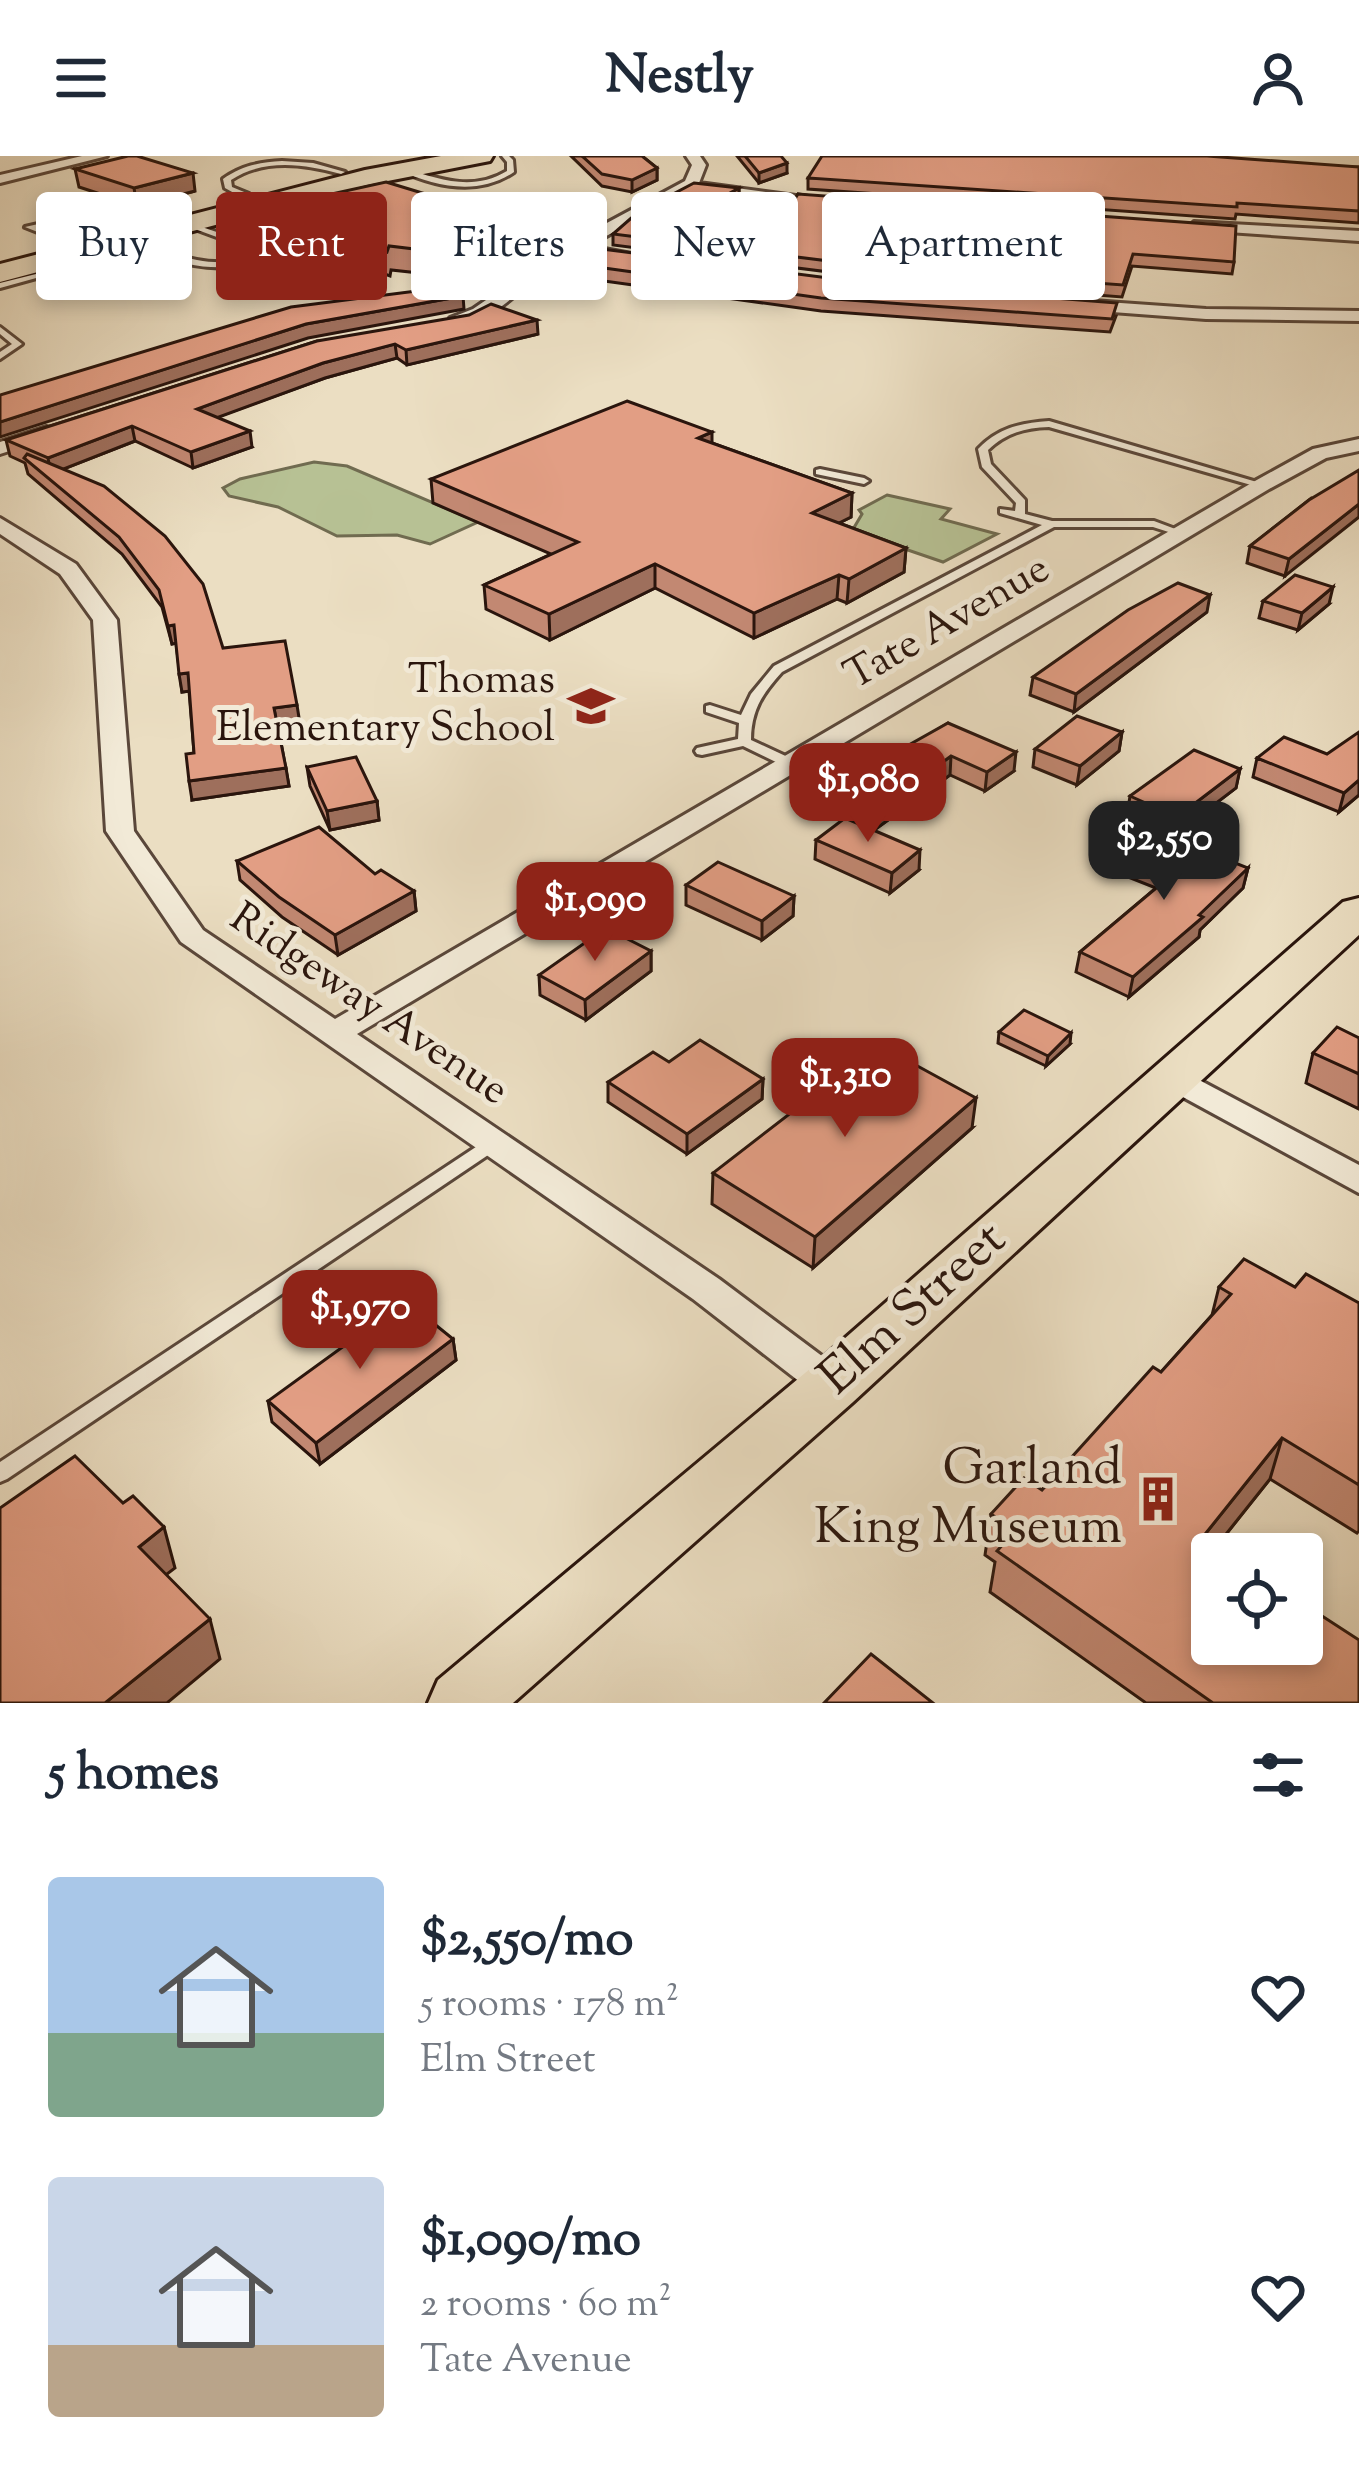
<!DOCTYPE html>
<html lang="en">
<head>
<meta charset="utf-8">
<style>
  body { margin:0; font-family:"Sorts Mill Goudy",serif; background:#f2f2f3; color:#1f2937; height:100vh; display:flex; flex-direction:column; font-size:45px; white-space:nowrap }
  * { box-sizing:border-box; margin:0 }
  p { font-size:39px; color:#747a83 }
  .icon { flex:none; width:66px; height:66px; fill:none; stroke:currentColor; stroke-width:2; stroke-linecap:round; stroke-linejoin:round }
  .map { position:relative; height:1547px; overflow:hidden }
  .drawer { display:flex; flex-direction:column; background:#fff; flex:1 }
  .drawer>* { flex:none }
  .guide { position:absolute; left:36px; top:36px; width:1287px; height:108px; display:flex; gap:24px }
  .tools { position:absolute; left:1191px; top:1377px; display:grid; gap:24px }
  .tools a { display:grid; place-items:center; width:132px; height:132px; border-radius:12px; background:#fff; box-shadow:0 6px 18px #0003; font-size:60px }
  .price { position:absolute; translate:-50% -102px; padding:0 27px; border-radius:24px; background:#8f2418; color:#fff; font-size:39px; line-height:78px; filter:drop-shadow(0 3px 6px #0008) }
  .price::after { content:''; position:absolute; left:50%; top:72px; width:36px; height:27px; margin-left:-18px; background:inherit; clip-path:polygon(0 0,100% 0,50% 100%) }
  .price.current { background:#222; color:#fff }
  ul { padding:0; list-style:none }
  li { display:flex; align-items:center; gap:36px; height:300px; padding:0 48px }
  li span { display:grid; place-items:center; flex:none; width:336px; height:240px; border-radius:12px; color:#555 }
  li>.icon { margin-inline-start:auto }
  span .icon { width:144px; height:144px; fill:#fffc; stroke-width:1 }
  li b { font-size:51px }
  h2 { display:flex; justify-content:space-between; align-items:center; height:144px; padding:0 48px; font-size:51px }
  .pill { padding:0 42px; border-radius:12px; background:#fff; box-shadow:0 6px 18px #0003; font-size:42px; line-height:108px }
  .pill.current { background:#8f2418; color:#fff }
  header { display:flex; justify-content:space-between; align-items:center; height:156px; padding:0 48px; background:#fff; font-size:54px; font-weight:700 }
  .map>svg:first-child { display:block }
  .green { fill:#b7c194; stroke:#706b50; stroke-width:3 }
  .lines { fill:none; stroke-linecap:round; stroke-linejoin:round }
  .lane-casing { stroke:#5a473a; stroke-width:6 }
  .street-casing { stroke:#5a473a; stroke-width:6 }
  .primary-casing { stroke:#2a150d; stroke-width:6 }
  .highway-casing { stroke:#2a150d; stroke-width:6 }
  .lane { fill:#f2ead7; fill-rule:evenodd }
  .street { fill:#f2ead7; fill-rule:evenodd }
  .primary { fill:#ebdec2; fill-rule:evenodd }
  .highway { fill:#ebdec2; fill-rule:evenodd }
  .wall { fill:#c28872; stroke:#2a150d; stroke-width:3 }
  .shaded-wall { fill:#9e6f5c; stroke:#2a150d; stroke-width:3 }
  .building { fill:#e29e84; stroke:#2a150d; stroke-width:3 }
  .labels { text-anchor:middle; dominant-baseline:central; stroke-width:10; stroke-linejoin:round; paint-order:stroke }
  .street-label { font-size:42px; fill:#2a150d; stroke:#f2ead7 }
  .poi-label { font-size:42px; fill:#2a150d; stroke:#f2ead7; text-anchor:end }
  .near-street-label { font-size:51px; fill:#2a150d; stroke:#f2ead7 }
  .near-poi-label { font-size:51px; fill:#2a150d; stroke:#f2ead7; text-anchor:end }
</style>
</head>
<body>
<header><svg class="icon" aria-label="menu" viewBox="0 0 24 24"><path d="M4 6h16M4 12h16M4 18h16"/></svg>Nestly<svg class="icon" aria-label="person" viewBox="0 0 24 24"><circle cx="12" cy="8" r="4"/><path d="M4 21q1-7 8-7t8 7"/></svg></header>
<div class="map">
<svg width="1359" height="1547" viewBox="0 0 1359 1547">
  <rect width="100%" height="100%" fill="#ebdec2"/>
  <filter id="stains"><feTurbulence type="fractalNoise" baseFrequency=".00167" numOctaves="4"/><feColorMatrix values="0 0 0 0 .2 0 0 0 0 .09 0 0 0 0 .02 0 0 0 .5 -.17"/></filter>
  <radialGradient id="worn" r=".72"><stop offset=".6" stop-color="#630" stop-opacity="0"/><stop offset="1" stop-color="#630" stop-opacity=".3"/></radialGradient>
  <g class="green">
    <path d="M314 306 347 310 478 366 430 388 397 379 337 380 278 351 229 340 223 332 240 323Z"/>
    <path d="M887 339 950 353 941 363 997 378 943 406 852 375 862 358 859 354Z"/>
  </g>
  <g class="lines">
    <g class="lane-casing">
      <g id="lane">
        <path d="M502 0H509L513 4 514 16C479 40 436 31 399 14L403 12C439 23 472 36 507 15V6Z"/>
        <path d="M282 5 313 7 345 16 341 18C305 8 264 2 231 24L232 31 249 38V42H243L225 32 223 23C241 10 260 6 282 5Z"/>
        <path d="M118 50 161 63 157 65 118 54 37 72 71 84 68 88 25 71Z"/>
        <path d="M184 65 261 91 267 100C222 124 166 106 123 83L130 81C172 98 213 117 258 99L255 95 184 69Z"/>
        <path d="M251 75 286 87 287 89 280 91 248 79Z"/>
        <path d="M49 101H55L76 111 0 132V127L64 111 49 105Z"/>
        <path d="M0 171 22 188 0 203V196L12 188 0 178Z"/>
        <path d="M1049 265 1267 329 1258 331 1049 271C1024 272 1006 277 988 294L991 308 1025 344V358L1052 365H1154L1186 377 1181 380 1153 371H1054L782 516C763 537 751 554 751 584L792 603 794 606 792 609H782L743 590 702 599 697 598 695 595 697 592 738 583 739 567 706 556V550L710 549 741 559 751 538 774 510 1042 369 1000 357V353L1015 355 1016 347 982 311 978 293C998 272 1020 267 1049 265Z"/>
        <path d="M820 313 864 322 869 325 864 328 816 318V314Z"/>
        <path d="M494 981 500 983 503 987 500 991 7 1323 0 1326V1306L488 983Z"/>
      </g>
    </g>
    <g class="street-casing">
      <g id="street">
        <path d="M82 0H107L0 27V19Z"/>
        <path d="M686 0H700L706 9 699 27 841 46 834 50 696 31 588 90 637 99V105C617 107 590 93 571 100 530 115 496 173 450 170V162L473 153 566 89 685 25 692 9Z"/>
        <path d="M1194 66 1359 75V85L1199 74 1191 69Z"/>
        <path d="M1078 144 1206 153 1359 155V165L1206 163 1072 153 1070 149Z"/>
        <path d="M46 271 53 273V281L0 298V286Z"/>
        <path d="M1359 283V295L1326 302 1269 333 357 878 719 1123 846 1218 852 1229 846 1240 832 1245 818 1240 693 1143 181 786 106 675 93 464 60 418 0 378V362L76 408 117 464 134 675 203 774 335 863 1255 325 1313 293Z"/>
        <path d="M1171 909 1359 1009V1037L1159 928 1154 920 1159 912Z"/>
      </g>
    </g>
    <g class="primary-casing">
      <path id="primary" d="M1359 742V779L853 1246 513 1547H428L438 1524 811 1212 1343 746Z"/>
    </g>
    <g class="highway-casing">
      <g id="highway">
        <path d="M441 0H493L490 5 367 29 0 126V108L365 14Z"/>
        <path d="M1194 0H1359V16L1206 7Z"/>
      </g>
    </g>
    <use href="#lane" class="lane"/>
    <use href="#street" class="street"/>
    <use href="#primary" class="primary"/>
    <use href="#highway" class="highway"/>
  </g>
  <g class="wall">
    <path d="M571 0H642L657 12V24L632 36 602 30Z"/>
    <path d="M737 0H781L787 17 759 27Z"/>
    <path d="M1359 11V67L1236 58 1235 63 808 33V22Z"/>
    <path d="M75 13 195 35 137 50 79 31Z"/>
    <path d="M739 32V43L681 75 769 84 798 38 1234 106 1232 118 1132 110 1122 141 877 122 613 89V78Z"/>
    <path d="M263 53 519 89 474 123 391 114 390 120 266 75Z"/>
    <path d="M575 108 1116 160 1110 176 821 155 575 121Z"/>
    <path d="M538 178 407 209 397 202 325 222 217 261 252 291 193 312 135 285 63 313 223 492 300 568 278 570 289 630 192 644 194 597 189 535 182 536 176 487 172 488 162 451 122 398 28 318 25 307 10 300 6 284 317 185Z"/>
    <path d="M712 287 852 337 851 361 839 367 906 392 904 416 847 447 837 443 754 482 655 432 550 484 486 453 484 429 551 398 433 347 431 323Z"/>
    <path d="M1309 344 1285 420 1247 407 1250 390Z"/>
    <path d="M1263 445 1329 448 1298 474 1259 462Z"/>
    <path d="M1207 456 1074 556 1030 539 1033 521Z"/>
    <path d="M948 567 1014 615 985 635 950 619 877 672 836 654 837 635Z"/>
    <path d="M1122 576 1119 595 1077 629 1033 611 1035 593Z"/>
    <path d="M1257 602 1359 639 1339 656 1253 621Z"/>
    <path d="M307 611 377 645 379 664 330 674 310 630Z"/>
    <path d="M1240 613 1236 632 1173 680 1127 659 1130 640Z"/>
    <path d="M816 684 919 714 890 737 815 703Z"/>
    <path d="M1126 699 1248 712 1243 732 1200 774 1199 781 1129 841 1076 816 1080 796 1156 732 1123 719Z"/>
    <path d="M237 705 375 718 414 735 416 755 338 799 282 761 240 724Z"/>
    <path d="M686 729 794 740 793 760 762 784 686 749Z"/>
    <path d="M651 795V815L586 864 540 839 539 819Z"/>
    <path d="M999 876 1070 888 1046 910 998 887Z"/>
    <path d="M1359 882V953L1306 927 1313 897Z"/>
    <path d="M669 906 763 923 762 943 687 998 608 946V926Z"/>
    <path d="M972 972 813 1112 712 1048 713 1017Z"/>
    <path d="M1219 1131H1295L1359 1147V1375L1357 1377 1270 1323 1216 1391 1359 1547H1146L990 1436 995 1406 985 1399 991 1358 1042 1334 1161 1216 1212 1159Z"/>
    <path d="M453 1183 456 1204 320 1308 272 1266 268 1245Z"/>
  </g>
  <g class="shaded-wall">
    <path d="M787 7V17L759 27V17Z"/>
    <path d="M657 12V24L632 36V24Z"/>
    <path d="M193 17 195 35 137 50 134 32Z"/>
    <path d="M739 32V43L664 84V73Z"/>
    <path d="M518 66 519 89 474 123 472 100Z"/>
    <path d="M463 140 464 153 308 182 0 281V266L306 168Z"/>
    <path d="M537 164 538 178 407 209 406 194Z"/>
    <path d="M395 188 397 202 325 222 200 268 197 253 323 207Z"/>
    <path d="M132 270 135 285 51 318 48 302Z"/>
    <path d="M250 275 252 291 193 312 191 296Z"/>
    <path d="M712 276V298L698 282Z"/>
    <path d="M852 337 851 361 811 381 812 357Z"/>
    <path d="M1359 348V361L1285 420 1289 403Z"/>
    <path d="M906 392 904 416 847 447 849 423Z"/>
    <path d="M655 408V432L550 484 549 458Z"/>
    <path d="M839 419 837 443 754 482V457Z"/>
    <path d="M1333 431 1329 448 1298 474 1302 457Z"/>
    <path d="M1210 439 1207 456 1074 556 1076 538Z"/>
    <path d="M174 469 177 487 172 488 168 470Z"/>
    <path d="M188 517 191 535 182 536 179 518Z"/>
    <path d="M297 549 300 568 277 570 274 552Z"/>
    <path d="M1122 576 1119 595 1077 629 1080 610Z"/>
    <path d="M1016 596 1014 615 985 635 987 616Z"/>
    <path d="M951 600 950 619 877 672 879 653Z"/>
    <path d="M286 612 289 630 192 644 189 625Z"/>
    <path d="M1240 613 1236 632 1173 680 1177 661Z"/>
    <path d="M1359 624V639L1339 656 1344 637Z"/>
    <path d="M377 645 379 664 330 674 327 655Z"/>
    <path d="M920 694 919 714 890 737 892 717Z"/>
    <path d="M1248 712 1243 732 1200 774 1199 781 1129 841 1133 821Z"/>
    <path d="M414 735 416 755 338 799 335 779Z"/>
    <path d="M794 740 793 760 762 784V765Z"/>
    <path d="M651 795V815L586 864 585 844Z"/>
    <path d="M1071 877 1070 888 1046 910 1048 900Z"/>
    <path d="M763 923 762 943 687 998V978Z"/>
    <path d="M976 942 972 972 813 1112 815 1081Z"/>
    <path d="M453 1183 456 1204 320 1308 316 1287Z"/>
    <path d="M1282 1282 1270 1323 1191 1422 1202 1382Z"/>
    <path d="M164 1371 175 1412 150 1431 139 1391Z"/>
    <path d="M210 1463 220 1503 167 1547H105Z"/>
  </g>
  <g class="building">
    <path d="M128 0H137L193 17 134 32 75 13Z"/>
    <path d="M582 0H642L657 12 632 24 602 18Z"/>
    <path d="M745 0H781L787 7 759 17Z"/>
    <path d="M822 0H1207L1359 11V55L1237 47V51L808 22Z"/>
    <path d="M386 26 518 66 472 100 389 90 387 96 263 53Z"/>
    <path d="M694 27 739 32 664 73 769 84 798 38 1236 70 1234 106 1133 98 1123 129 877 111 613 78 637 57Z"/>
    <path d="M594 92 868 127 1117 147 1112 163 821 142 575 108Z"/>
    <path d="M440 132 463 140 306 168 0 266V239L291 151Z"/>
    <path d="M491 148 537 164 406 194 395 188 323 207 197 253 250 275 191 296 132 270 48 302 6 284 317 185 469 159Z"/>
    <path d="M627 245 712 276 698 282 852 337 812 357 906 392 849 423 839 419 754 457 655 408 549 458 484 429 578 386 431 323Z"/>
    <path d="M27 298 104 330 165 380 203 428 223 492 285 485 297 549 274 552 286 612 189 625 186 598 194 597 188 517 179 518 174 469 168 470 159 434 119 381 24 302Z"/>
    <path d="M1359 314V348L1289 403 1250 390 1309 344Z"/>
    <path d="M1295 419 1333 431 1302 457 1263 445Z"/>
    <path d="M1178 427 1210 439 1076 538 1033 521 1128 454Z"/>
    <path d="M1077 560 1122 576 1080 610 1035 593Z"/>
    <path d="M948 567 1016 596 987 616 951 600 879 653 837 635 891 599Z"/>
    <path d="M1359 576V624L1344 637 1257 602 1284 581 1327 598Z"/>
    <path d="M1194 594 1240 613 1177 661 1130 640Z"/>
    <path d="M356 601 377 645 327 655 307 611Z"/>
    <path d="M845 662 920 694 892 717 816 684Z"/>
    <path d="M319 671 375 718 381 714 414 735 335 779 279 741 237 705Z"/>
    <path d="M1154 675 1248 712 1199 759 1203 761 1133 821 1080 796 1173 718 1126 699Z"/>
    <path d="M718 706 794 740 762 765 686 729Z"/>
    <path d="M606 772 651 795 585 844 539 819Z"/>
    <path d="M1024 854 1071 877 1048 900 999 876Z"/>
    <path d="M1337 871 1359 882V918L1313 897Z"/>
    <path d="M700 884 763 923 687 978 608 926 653 896 669 906Z"/>
    <path d="M879 889 976 942 815 1081 713 1017Z"/>
    <path d="M1244 1103 1295 1131 1306 1118 1359 1147V1329L1282 1282 1202 1382 1227 1398H1212V1488H1302V1447L1359 1484V1547H1213L997 1395 1015 1375 991 1358 1024 1322 1042 1334 1153 1211 1161 1216 1231 1138 1219 1131Z"/>
    <path d="M406 1145 453 1183 316 1287 268 1245Z"/>
    <path d="M75 1300 123 1347 133 1340 164 1371 139 1391 210 1463 105 1547H0V1352Z"/>
    <path d="M871 1498 933 1547H824Z"/>
  </g>
  <defs>
    <g id="school-bare" transform="scale(3.6)"><path d="M0-5L7-2L0 1L-7-2ZM-4 1L0 2.5L4 1V4Q0 6-4 4Z" fill="#8f2418" stroke="#f2ead7" stroke-width="2.5" paint-order="stroke"/></g>
    <g id="building-bare" transform="scale(3.6)"><path d="M-4-6H4V6H1V3H-1V6H-4ZM-2.5-4.3h1.7v1.8h-1.7ZM.8-4.3h1.7v1.8H.8ZM-2.5-1h1.7V.8h-1.7ZM.8-1h1.7V.8H.8Z" fill="#8f2418" stroke="#f2ead7" stroke-width="2.5" paint-order="stroke"/></g>
  </defs>
  <g fill-rule="evenodd">
    <use href="#school-bare" x="591" y="550"/>
    <use href="#building-bare" x="1158" y="1343"/>
  </g>
  <g class="labels">
    <g class="street-label">
      <text transform="translate(948 468) rotate(-30)">Tate Avenue</text>
      <text transform="translate(368 850) rotate(34)">Ridgeway Avenue</text>
    </g>
    <g class="poi-label">
      <text x="555" y="526">Thomas<tspan x="555" dy="48">Elementary School</tspan></text>
    </g>
    <g class="near-street-label">
      <text transform="translate(914 1154) rotate(-42)">Elm Street</text>
    </g>
    <g class="near-poi-label">
      <text x="1122" y="1314">Garland<tspan x="1122" dy="59">King Museum</tspan></text>
    </g>
  </g>
  <rect width="100%" height="100%" filter="url(#stains)"/>
  <rect width="100%" height="100%" fill="url(#worn)"/>
</svg>
<div class="tools">
<a><svg class="icon" aria-label="locate" viewBox="0 0 24 24"><circle cx="12" cy="12" r="6"/><path d="M12 2v4M12 18v4M2 12h4M18 12h4"/></svg></a>
</div>
<b class="price" style="left:868px;top:689px">$1,080</b>
<b class="price current" style="left:1164px;top:747px">$2,550</b>
<b class="price" style="left:595px;top:808px">$1,090</b>
<b class="price" style="left:845px;top:984px">$1,310</b>
<b class="price" style="left:360px;top:1216px">$1,970</b>
<div class="guide">
<a class="pill">Buy</a>
<a class="pill current">Rent</a>
<a class="pill">Filters</a>
<a class="pill">New</a>
<a class="pill">Apartment</a>
</div>
</div>
<section class="drawer">
<h2>5 homes<svg class="icon" aria-label="filters" viewBox="0 0 24 24"><path d="M4 7h16M4 17h16"/><circle cx="9" cy="7" r="2"/><circle cx="15" cy="17" r="2"/></svg></h2>
<ul>
<li><span style="background:linear-gradient(#a9c7e8 65%,#7fa58c 0)"><svg class="icon" aria-label="home" viewBox="0 0 24 24"><path d="M3 11l9-7 9 7M6 9v11h12V9"/></svg></span><div><b>$2,550/mo</b><p>5 rooms · 178 m²</p><p>Elm Street</p></div><svg class="icon" aria-label="heart" viewBox="0 0 24 24"><path d="M12 20l-8-8c-3-5 5-10 8-4 3-6 11-1 8 4z"/></svg></li>
<li><span style="background:linear-gradient(#c9d6e8 70%,#b9a48a 0)"><svg class="icon" aria-label="home" viewBox="0 0 24 24"><path d="M3 11l9-7 9 7M6 9v11h12V9"/></svg></span><div><b>$1,090/mo</b><p>2 rooms · 60 m²</p><p>Tate Avenue</p></div><svg class="icon" aria-label="heart" viewBox="0 0 24 24"><path d="M12 20l-8-8c-3-5 5-10 8-4 3-6 11-1 8 4z"/></svg></li>
</ul>
</section>
</body>
</html>
